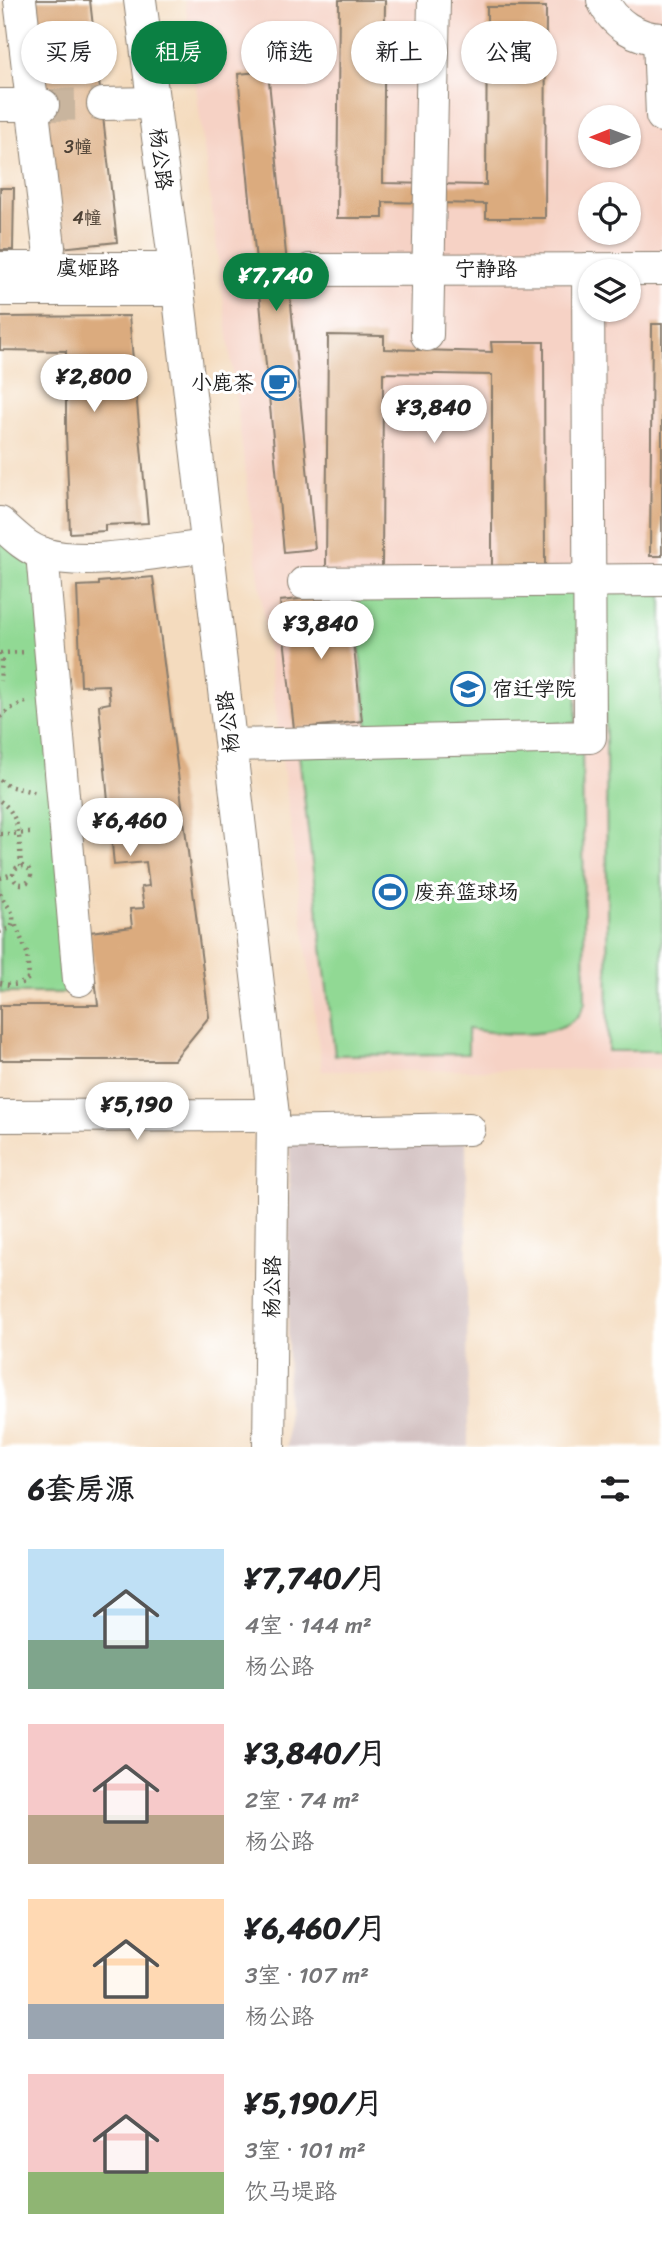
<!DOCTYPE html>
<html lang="zh">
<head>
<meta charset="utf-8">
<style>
  body { margin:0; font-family:Sriracha,"LXGW WenKai TC",sans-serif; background:#f6f6f6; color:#202124; height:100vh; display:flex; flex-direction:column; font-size:26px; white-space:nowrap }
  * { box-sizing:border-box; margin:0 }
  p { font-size:23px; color:#757577 }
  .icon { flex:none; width:38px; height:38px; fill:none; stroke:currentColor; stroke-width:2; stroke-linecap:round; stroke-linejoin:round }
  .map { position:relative; height:1447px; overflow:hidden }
  .side { display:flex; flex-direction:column; background:#fff; flex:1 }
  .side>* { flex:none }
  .top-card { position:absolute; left:21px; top:21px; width:621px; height:63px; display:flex; gap:14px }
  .needle { width:46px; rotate:269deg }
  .fabs { position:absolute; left:578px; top:105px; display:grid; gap:14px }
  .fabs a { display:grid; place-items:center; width:63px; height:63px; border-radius:50%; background:#fff; box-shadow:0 2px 5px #0004; font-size:35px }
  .price { position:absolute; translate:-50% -60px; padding:0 16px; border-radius:24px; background:#fff; color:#222; font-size:23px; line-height:46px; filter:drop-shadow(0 2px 4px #0008) }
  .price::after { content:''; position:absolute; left:50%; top:42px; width:21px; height:16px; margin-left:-10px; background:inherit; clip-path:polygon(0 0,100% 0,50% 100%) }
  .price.on { background:#0b8043; color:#fff }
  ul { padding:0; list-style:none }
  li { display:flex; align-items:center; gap:21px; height:175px; padding:0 28px }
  li span { display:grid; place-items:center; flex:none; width:196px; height:140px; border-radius:0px; color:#555 }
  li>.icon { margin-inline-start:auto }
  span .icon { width:84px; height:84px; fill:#fffc; stroke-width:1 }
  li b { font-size:30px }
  h2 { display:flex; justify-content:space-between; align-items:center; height:84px; padding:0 28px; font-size:30px }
  .pill { padding:0 24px; border-radius:32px; background:#fff; box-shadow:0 2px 5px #0004; font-size:24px; line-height:63px }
  .pill.on { background:#0b8043; color:#fff }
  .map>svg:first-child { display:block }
  .built { fill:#f6d2c5; fill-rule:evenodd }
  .industrial { fill:#d1bfbf }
  .green { fill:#91d994; stroke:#567a58; stroke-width:2 }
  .building { fill:#dbab7e }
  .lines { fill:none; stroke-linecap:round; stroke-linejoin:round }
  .minor-tunnel { stroke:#c9b59e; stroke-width:32; stroke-dasharray:32 16; stroke-linecap:butt }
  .minor-casing { stroke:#887c6d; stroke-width:34 }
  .path { stroke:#887c6d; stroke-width:4.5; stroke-dasharray:2 5; stroke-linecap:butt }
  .minor { stroke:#fff; stroke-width:32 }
  .path-bridge { stroke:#887c6d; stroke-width:4.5; stroke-dasharray:2 5; stroke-linecap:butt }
  .labels { text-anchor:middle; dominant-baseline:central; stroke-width:6; stroke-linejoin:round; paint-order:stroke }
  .number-label { font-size:18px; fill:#4c4034 }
  .street-label { font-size:21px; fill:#1c1c1c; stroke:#fff }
  .poi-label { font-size:21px; fill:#1c1c1c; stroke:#fff; text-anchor:start }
</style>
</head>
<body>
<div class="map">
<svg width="662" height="1447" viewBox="0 0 662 1447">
  <rect width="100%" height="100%" fill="#fff"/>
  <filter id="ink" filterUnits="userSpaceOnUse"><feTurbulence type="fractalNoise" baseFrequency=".0143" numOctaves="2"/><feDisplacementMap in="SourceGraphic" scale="14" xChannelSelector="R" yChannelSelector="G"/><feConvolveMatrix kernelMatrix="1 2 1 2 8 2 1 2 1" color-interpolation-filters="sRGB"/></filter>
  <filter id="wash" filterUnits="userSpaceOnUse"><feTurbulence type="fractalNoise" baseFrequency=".00686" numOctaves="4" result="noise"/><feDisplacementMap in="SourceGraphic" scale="28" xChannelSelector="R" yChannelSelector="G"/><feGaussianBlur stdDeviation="1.57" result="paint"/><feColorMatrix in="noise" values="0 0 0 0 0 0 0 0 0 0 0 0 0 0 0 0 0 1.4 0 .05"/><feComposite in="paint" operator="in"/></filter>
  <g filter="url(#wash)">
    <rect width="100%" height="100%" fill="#f4dbbe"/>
    <path class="built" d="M185 0H662V1069L322 1071ZM590 117H628V156H590ZM590 194H628V233H590ZM590 271H628V310H590Z"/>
    <path class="industrial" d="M466 1137 468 1447H287L290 1139Z"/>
    <g class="green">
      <path d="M0 541 35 558 72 993H0Z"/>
      <path d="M580 587 576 723 368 729 353 592Z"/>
      <path d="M601 589H662V1051H608L606 745Z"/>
      <path d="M582 741 585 1003C583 1008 581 1014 577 1017 551 1041 499 1034 468 1029V1054L335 1055 299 755Z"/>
    </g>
    <g id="blocks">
      <g class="building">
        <path d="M33 0H90L117 242 61 248Z"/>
        <path d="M339 0H385L383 183 486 185 487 7H546L545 218H486V204L383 202V218H337Z"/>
        <path d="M268 71 315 549 284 552 238 74Z"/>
        <path d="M0 188H14L13 250H0Z"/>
        <path d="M129 316 148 523 105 525V531L70 533 66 433V351L0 350V317Z"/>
        <path d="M652 324H662V556H650Z"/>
        <path d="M328 335 384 336V349L492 352 491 342H544L545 569H492V375L383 373 382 567H326Z"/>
        <path d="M153 577 209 1017 174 1060H0V1005H98L90 932 132 927 130 909 144 908 141 887 149 886 146 862 114 865 99 705 110 703 108 685 81 686 77 586 99 585V582Z"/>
        <path d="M348 594 362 721 294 729 280 601Z"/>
      </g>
    </g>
  </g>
  <g filter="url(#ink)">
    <use href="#blocks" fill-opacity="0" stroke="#887c6d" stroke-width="2"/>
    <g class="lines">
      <path class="minor-tunnel" d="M43 105 103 104"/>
      <g class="minor-casing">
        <g id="minor">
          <path d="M20 0 49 247"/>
          <path d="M140 0 178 290 273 1115 269 1447"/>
          <path d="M603 0C613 24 637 38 662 39"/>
          <path d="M659 39 662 116"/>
          <path d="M103 104 154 103"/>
          <path d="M0 105H43"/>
          <path d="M0 268H175"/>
          <path d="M310 270 662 269"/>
          <path d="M0 290H178"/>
          <path d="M427 335 434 0"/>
          <path d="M0 523C13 535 27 549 44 554 87 567 162 551 208 546"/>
          <path d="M42 553 79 980"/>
          <path d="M304 583 662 580"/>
          <path d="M231 745 590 737 588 269"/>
          <path d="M0 1116 273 1115"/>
          <path d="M274 1133 469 1129"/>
        </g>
      </g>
      <g class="path">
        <path d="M0 653 27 652"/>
        <path d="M0 653 2 660 0 681"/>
        <path d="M0 717 10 709 30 700"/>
        <path d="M0 780 8 786 38 793"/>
        <path d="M0 801C22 816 19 842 21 866"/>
        <path d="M0 834H7"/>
        <circle cx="22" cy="875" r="9"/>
        <path d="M0 878 13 874"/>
        <path d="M0 893C6 907 18 912 11 928L0 932"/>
        <path d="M0 983C11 986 20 986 29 978L27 953 14 921"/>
      </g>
      <use href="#minor" class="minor"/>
      <path class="path-bridge" d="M7 834 30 833"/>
    </g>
  </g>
  <defs>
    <g id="cafe-ring" transform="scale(1.75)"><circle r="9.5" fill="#fff" stroke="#1f6fb2" stroke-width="1.5"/><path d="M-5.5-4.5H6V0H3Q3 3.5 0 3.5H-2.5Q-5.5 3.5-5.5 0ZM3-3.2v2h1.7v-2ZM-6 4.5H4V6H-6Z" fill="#1f6fb2"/></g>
    <g id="university-ring" transform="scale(1.75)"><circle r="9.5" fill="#fff" stroke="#1f6fb2" stroke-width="1.5"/><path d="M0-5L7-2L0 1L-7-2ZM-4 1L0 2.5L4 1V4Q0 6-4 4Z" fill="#1f6fb2"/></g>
    <g id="stadium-ring" transform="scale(1.75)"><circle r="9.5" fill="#fff" stroke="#1f6fb2" stroke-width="1.5"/><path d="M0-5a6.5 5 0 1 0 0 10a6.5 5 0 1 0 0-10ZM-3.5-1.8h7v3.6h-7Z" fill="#1f6fb2"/></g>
  </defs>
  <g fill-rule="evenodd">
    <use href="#cafe-ring" x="279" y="383"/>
    <use href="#university-ring" x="468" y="689"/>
    <use href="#stadium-ring" x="390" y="892"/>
  </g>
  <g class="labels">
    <g class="number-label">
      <text x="78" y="147">3幢</text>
      <text x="87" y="218">4幢</text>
    </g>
    <g class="street-label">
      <text transform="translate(161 159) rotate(83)">杨公路</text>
      <text x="88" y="268">虞姬路</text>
      <text x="486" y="269">宁静路</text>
      <text transform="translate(228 722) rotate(-97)">杨公路</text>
      <text transform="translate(272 1287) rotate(-89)">杨公路</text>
    </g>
    <g class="poi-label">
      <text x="254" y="383" text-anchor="end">小鹿茶</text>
      <text x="492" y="689">宿迁学院</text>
      <text x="414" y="892">废弃篮球场</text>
    </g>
  </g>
</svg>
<div class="fabs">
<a><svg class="needle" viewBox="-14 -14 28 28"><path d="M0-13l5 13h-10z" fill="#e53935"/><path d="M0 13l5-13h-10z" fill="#757577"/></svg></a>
<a><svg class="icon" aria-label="locate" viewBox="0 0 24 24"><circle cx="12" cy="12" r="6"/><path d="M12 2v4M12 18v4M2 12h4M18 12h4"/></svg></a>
<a><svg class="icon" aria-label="layers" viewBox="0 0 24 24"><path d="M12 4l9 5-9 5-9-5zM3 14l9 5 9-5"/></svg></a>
</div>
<b class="price on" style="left:276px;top:313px">¥7,740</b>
<b class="price" style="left:94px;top:414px">¥2,800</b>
<b class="price" style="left:434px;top:445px">¥3,840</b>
<b class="price" style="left:321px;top:661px">¥3,840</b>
<b class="price" style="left:130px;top:858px">¥6,460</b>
<b class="price" style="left:137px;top:1142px">¥5,190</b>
<div class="top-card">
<a class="pill">买房</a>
<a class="pill on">租房</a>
<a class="pill">筛选</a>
<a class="pill">新上</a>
<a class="pill">公寓</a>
</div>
</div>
<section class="side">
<h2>6套房源<svg class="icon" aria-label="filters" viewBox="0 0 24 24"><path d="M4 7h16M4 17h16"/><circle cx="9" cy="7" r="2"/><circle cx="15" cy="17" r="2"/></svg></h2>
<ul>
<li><span style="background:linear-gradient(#bfe0f5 65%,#7fa58c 0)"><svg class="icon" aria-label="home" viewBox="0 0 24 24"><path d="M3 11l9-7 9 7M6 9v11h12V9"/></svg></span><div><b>¥7,740/月</b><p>4室 · 144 m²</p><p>杨公路</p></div></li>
<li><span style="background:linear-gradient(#f6c9c9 65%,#b9a48a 0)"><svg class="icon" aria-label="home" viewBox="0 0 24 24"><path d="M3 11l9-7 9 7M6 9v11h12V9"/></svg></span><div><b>¥3,840/月</b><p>2室 · 74 m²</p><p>杨公路</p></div></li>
<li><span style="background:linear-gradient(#ffd9b3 75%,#9aa5b1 0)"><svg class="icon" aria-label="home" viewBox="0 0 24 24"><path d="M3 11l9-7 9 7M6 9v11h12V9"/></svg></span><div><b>¥6,460/月</b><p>3室 · 107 m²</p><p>杨公路</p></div></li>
<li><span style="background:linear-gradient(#f6c9c9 70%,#8fb573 0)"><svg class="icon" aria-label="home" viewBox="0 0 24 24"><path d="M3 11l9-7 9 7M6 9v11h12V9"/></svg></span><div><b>¥5,190/月</b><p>3室 · 101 m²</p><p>饮马堤路</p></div></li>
</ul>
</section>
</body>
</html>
